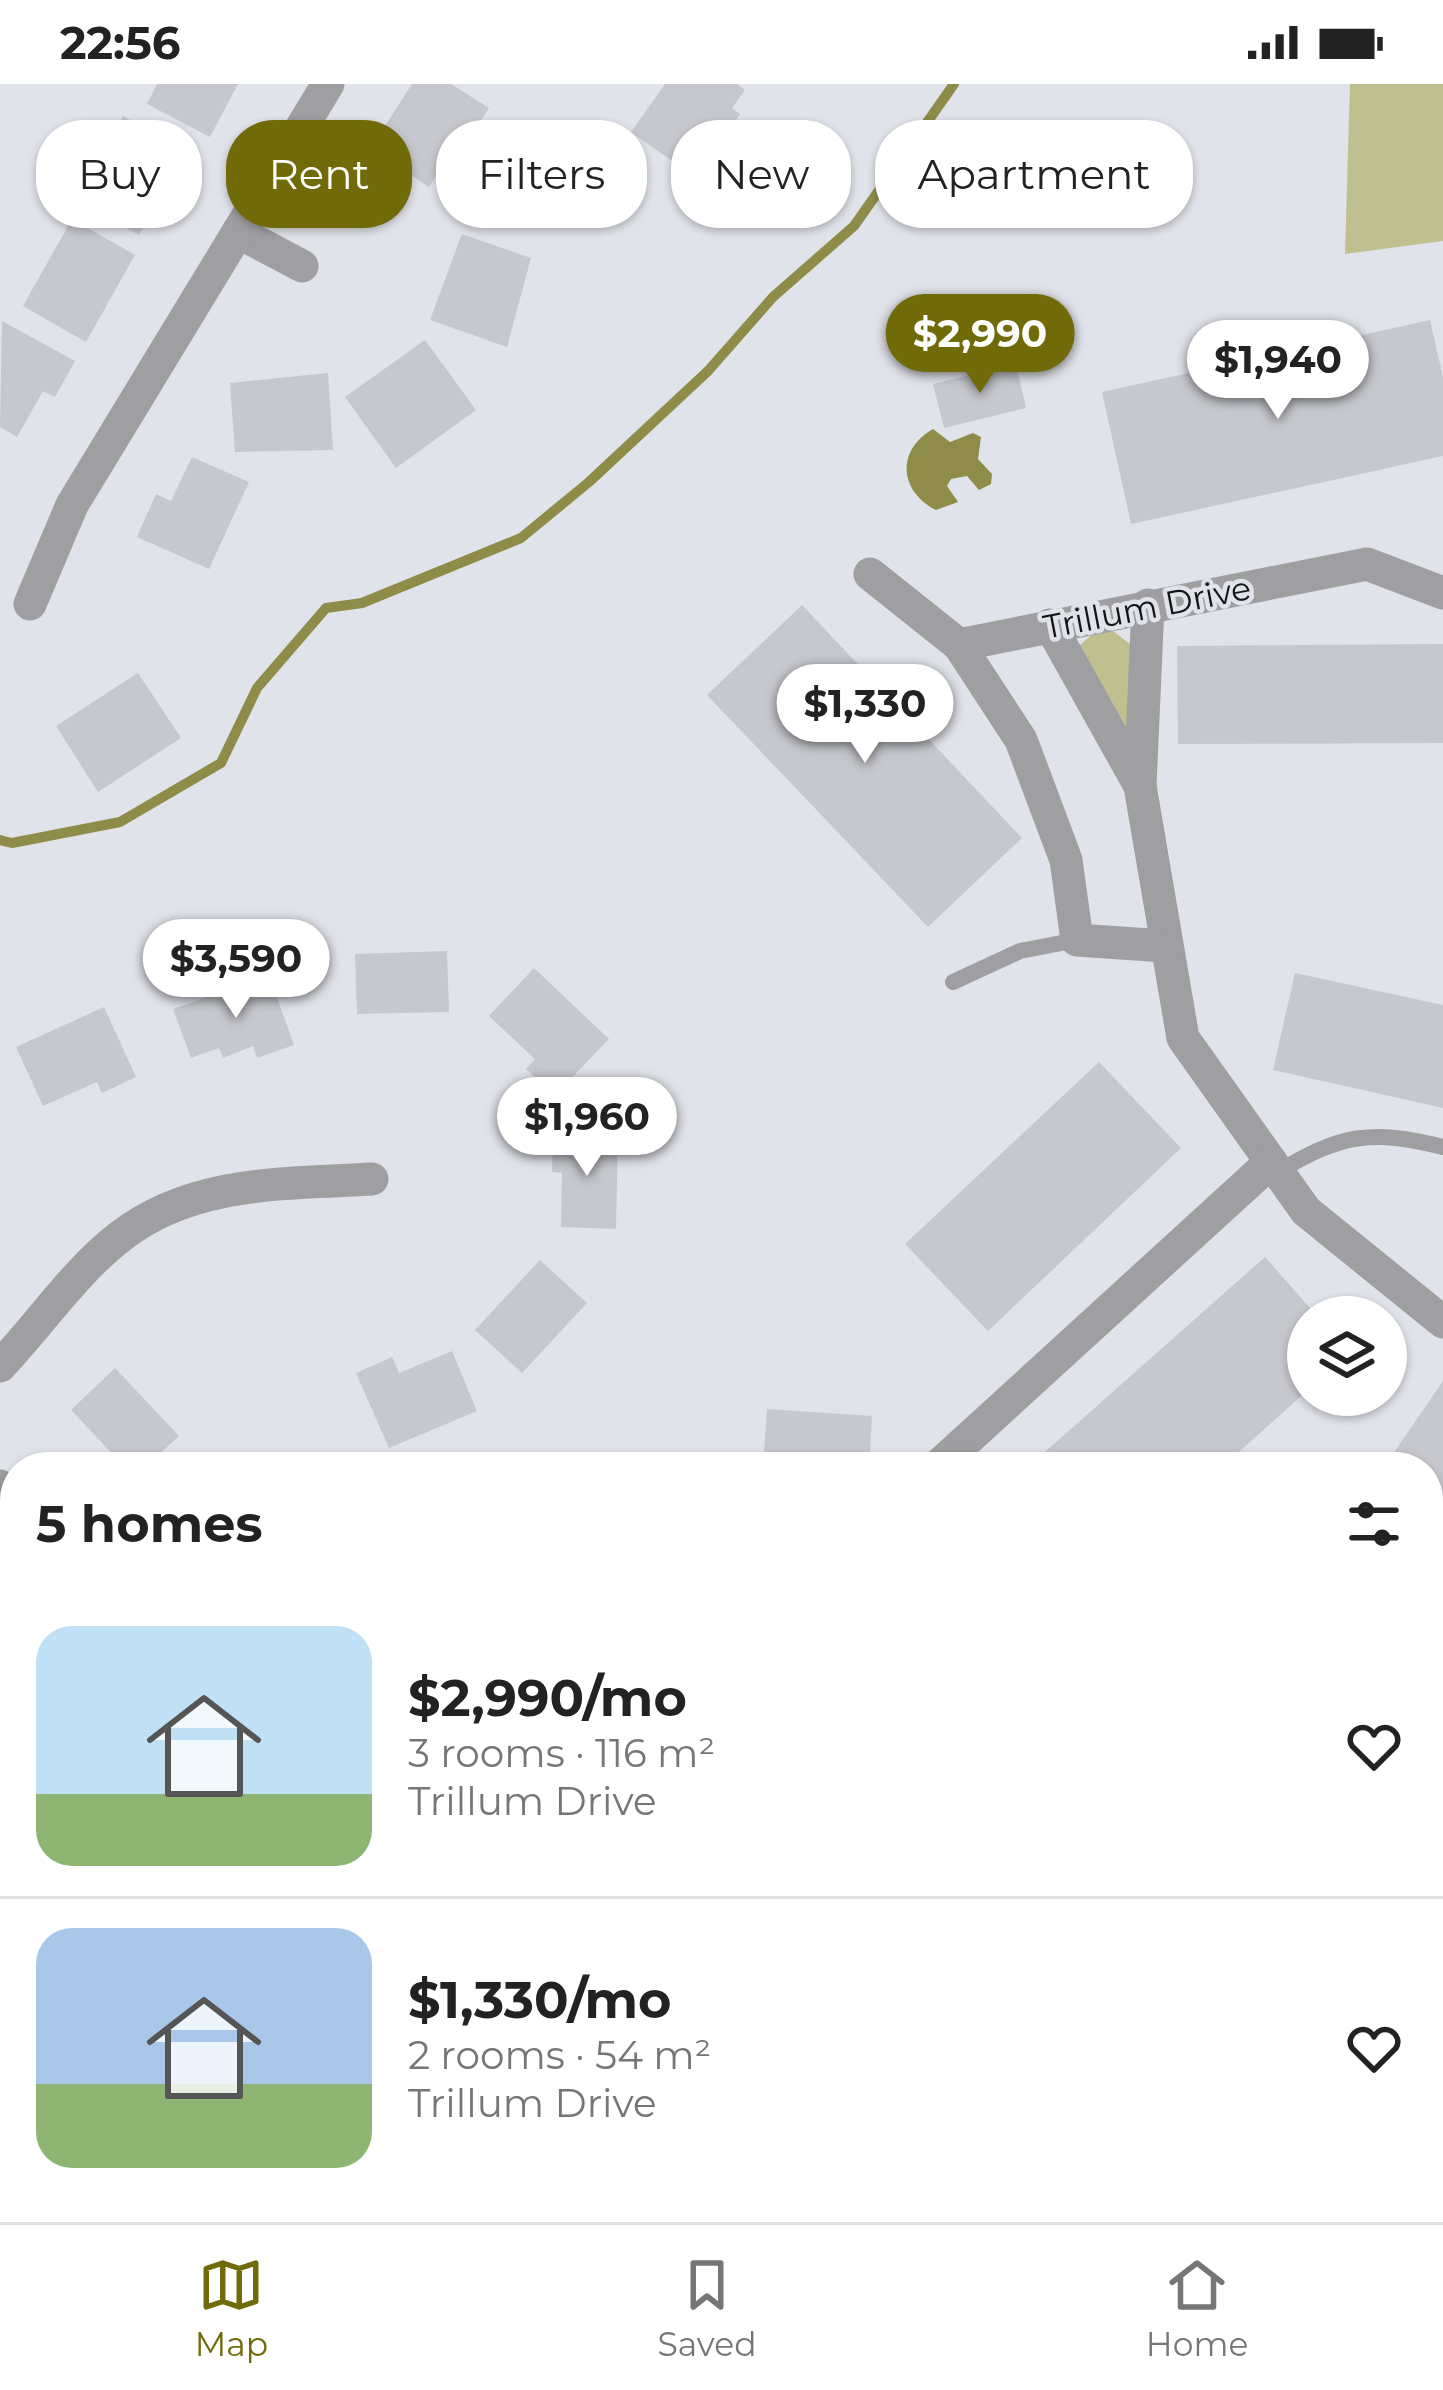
<!DOCTYPE html>
<html lang="en">
<head>
<meta charset="utf-8">
<style>
  body { margin:0; font-family:Montserrat,sans-serif; background:#f6f6f6; color:#222; height:100vh; display:flex; flex-direction:column; font-size:45px; white-space:nowrap }
  * { box-sizing:border-box; margin:0 }
  p { font-size:39px; color:#767676 }
  .icon { flex:none; width:66px; height:66px; fill:none; stroke:currentColor; stroke-width:2; stroke-linecap:round; stroke-linejoin:round }
  .map { position:relative; flex:1; overflow:hidden }
  .side { position:absolute; left:0px; top:1368px; width:1443px; height:771px; display:flex; flex-direction:column; background:#fff; border-radius:48px 48px 0 0; box-shadow:0 3px 9px #0004 }
  .side>* { flex:none }
  .banner { position:absolute; left:36px; top:36px; width:1371px; height:108px; display:flex; gap:24px }
  .fabs { position:absolute; left:1287px; top:1212px; display:grid; gap:24px }
  .fabs a { display:grid; place-items:center; width:120px; height:120px; border-radius:50%; background:#fff; box-shadow:0 3px 9px #0004; font-size:60px }
  .price { position:absolute; translate:-50% -102px; padding:0 27px; border-radius:42px; background:#fff; color:#222; font-size:39px; line-height:78px; filter:drop-shadow(0 3px 6px #0008) }
  .price::after { content:''; position:absolute; left:50%; top:72px; width:36px; height:27px; margin-left:-18px; background:inherit; clip-path:polygon(0 0,100% 0,50% 100%) }
  .price.current { background:#706b08; color:#fff }
  ul { padding:0; list-style:none }
  li { display:flex; align-items:center; gap:36px; height:300px; padding:0 36px }
  li+li { border-top:3px solid #e0e0e0 }
  li span { display:grid; place-items:center; flex:none; width:336px; height:240px; border-radius:36px; color:#555 }
  li>.icon { margin-inline-start:auto }
  span .icon { width:144px; height:144px; fill:#fffc; stroke-width:1 }
  li b { font-size:51px }
  h2 { display:flex; justify-content:space-between; align-items:center; height:144px; padding:0 36px; font-size:51px }
  .tag { padding:0 42px; border-radius:48px; background:#fff; box-shadow:0 3px 9px #0004; font-size:42px; line-height:108px }
  .tag.current { background:#706b08; color:#fff }
  .status { display:flex; justify-content:space-between; align-items:center; height:84px; padding:0 60px; background:#fff; direction:ltr }
  .status svg { height:33px; fill:currentColor }
  .menu { display:flex; justify-content:space-around; align-items:center; height:168px; border-top:3px solid #e0e0e0; background:#fff; font-size:33px; color:#767676 }
  .menu a { display:grid; justify-items:center; gap:6px }
  .menu .current { color:#706b08 }
  .map>svg:first-child { display:block }
  .green { fill:#c0bf90 }
  .water { fill:#8e8c48 }
  .lines { fill:none; stroke-linecap:round; stroke-linejoin:round }
  .stream { stroke:#8e8c48; stroke-width:10 }
  .building { fill:#c6c8ce }
  .lane { stroke:#9f9fa2; stroke-width:16 }
  .street { stroke:#9f9fa2; stroke-width:33 }
  .labels { text-anchor:middle; dominant-baseline:central; stroke-width:9; stroke-linejoin:round; paint-order:stroke }
  .street-label { font-size:33px; fill:#141417; stroke:#e1e3ea }
</style>
</head>
<body>
<div class="status"><b>22:56</b><svg viewBox="0 0 49 12"><path d="M0 12V9h3v3zM5 12V6h3v6zM10 12V3h3v9zM15 12V0h3v12zM26 1h20v11H26zM47 4h2v5h-2z"/></svg></div>
<div class="map">
<svg width="1443" height="2138" viewBox="0 0 1443 2138">
  <rect width="100%" height="100%" fill="#e1e3ea"/>
  <g class="green">
    <path d="M1350 0H1443V157L1345 170Z"/>
    <path d="M1109 544 1130 560 1133 663 1078 563 1098 545Z"/>
  </g>
  <path class="water" d="M933 345 950 358 973 349 981 353 978 375 992 390 991 400 979 406 967 392 951 395 947 402 958 418 936 426C899 407 896 366 933 345Z"/>
  <g class="lines">
    <path class="stream" d="M0 756 12 759 120 738 221 679 257 604 326 524 362 519 521 454 589 398 708 287 773 213 854 142 954 0"/>
  </g>
  <g class="building">
    <path d="M157 0H238L210 53 147 20Z"/>
    <path d="M412 0H451L489 24 447 88 441 84 429 103 370 65Z"/>
    <path d="M665 0H737L745 6 732 24 740 30 695 93 631 48Z"/>
    <path d="M123 32 197 74 177 109 167 104 139 151 76 115Z"/>
    <path d="M521 53 620 56 618 127 552 125V118L519 117Z"/>
    <path d="M72 135 135 171 86 258 23 222Z"/>
    <path d="M462 150 531 174 507 263 430 236Z"/>
    <path d="M1430 236 1443 293V372L1131 440 1102 308Z"/>
    <path d="M2 237 75 277 55 313 43 307 17 353 0 343Z"/>
    <path d="M425 256 476 326 396 384 345 313Z"/>
    <path d="M1016 280 1026 324 944 344 933 300Z"/>
    <path d="M328 289 333 366 235 368 230 299Z"/>
    <path d="M192 373 249 398 209 485 137 453 156 410 171 417Z"/>
    <path d="M802 521 1022 754 928 843 707 611Z"/>
    <path d="M1443 560V659L1178 660 1177 562Z"/>
    <path d="M138 589 181 654 98 708 56 642Z"/>
    <path d="M447 867 449 928 357 930 355 870Z"/>
    <path d="M534 884 609 955 554 1012 526 985 535 975 489 932Z"/>
    <path d="M1295 889 1443 921V1024L1273 986Z"/>
    <path d="M269 891 294 961 257 974 253 962 223 974 219 964 191 974 173 925Z"/>
    <path d="M104 923 136 993 102 1009 97 998 43 1022 16 963Z"/>
    <path d="M1099 978 1181 1064 988 1247 905 1160Z"/>
    <path d="M553 1049 618 1051 616 1145 561 1143 562 1089 552 1088Z"/>
    <path d="M1265 1173 1318 1233H1308V1306L1222 1383H1028Z"/>
    <path d="M540 1176 587 1219 522 1289 475 1246Z"/>
    <path d="M452 1267 477 1327 389 1364 356 1289 392 1273 399 1289Z"/>
    <path d="M115 1284 179 1352 145 1383H125L71 1326Z"/>
    <path d="M1443 1297V1510L1428 1532V1383H1384Z"/>
    <path d="M767 1325 872 1332 869 1383H763Z"/>
    <path d="M15 1580V1673L0 1656V1593Z"/>
    <path d="M334 2124H419L404 2138H347Z"/>
    <path d="M793 2124H829L842 2138H777Z"/>
  </g>
  <g class="lines">
    <g class="lane">
      <path d="M953 898 1020 867 1077 856"/>
      <path d="M1278 1088C1341 1050 1371 1045 1443 1063"/>
    </g>
    <g class="street">
      <path d="M238 148 302 182"/>
      <path d="M870 490 959 561 1367 480 1443 509"/>
      <path d="M30 520 72 421 328 0"/>
      <path d="M1148 521 1140 702 1183 954 1306 1127 1443 1238"/>
      <path d="M1050 541 1140 702"/>
      <path d="M959 561 1021 656 1066 776 1077 856 1165 862"/>
      <path d="M0 1282C40 1240 75 1187 121 1152 193 1096 286 1100 372 1095"/>
      <path d="M937 1383 1271 1078"/>
      <path d="M0 1402 15 1419"/>
      <path d="M1428 1625 1443 1607"/>
      <path d="M1428 1654 1443 1689"/>
      <path d="M563 2124 573 2138"/>
    </g>
  </g>
  <g class="labels">
    <g class="street-label">
      <text transform="translate(1147 523) rotate(-11)">Trillum Drive</text>
    </g>
  </g>
</svg>
<div class="fabs">
<a><svg class="icon" aria-label="layers" viewBox="0 0 24 24"><path d="M12 4l9 5-9 5-9-5zM3 14l9 5 9-5"/></svg></a>
</div>
<b class="price current" style="left:980px;top:312px">$2,990</b>
<b class="price" style="left:1278px;top:338px">$1,940</b>
<b class="price" style="left:865px;top:682px">$1,330</b>
<b class="price" style="left:236px;top:937px">$3,590</b>
<b class="price" style="left:587px;top:1095px">$1,960</b>
<div class="banner">
<a class="tag">Buy</a>
<a class="tag current">Rent</a>
<a class="tag">Filters</a>
<a class="tag">New</a>
<a class="tag">Apartment</a>
</div>
<section class="side">
<h2>5 homes<svg class="icon" aria-label="filters" viewBox="0 0 24 24"><path d="M4 7h16M4 17h16"/><circle cx="9" cy="7" r="2"/><circle cx="15" cy="17" r="2"/></svg></h2>
<ul>
<li><span style="background:linear-gradient(#bfe0f5 70%,#8fb573 0)"><svg class="icon" aria-label="home" viewBox="0 0 24 24"><path d="M3 11l9-7 9 7M6 9v11h12V9"/></svg></span><div><b>$2,990/mo</b><p>3 rooms · 116 m²</p><p>Trillum Drive</p></div><svg class="icon" aria-label="heart" viewBox="0 0 24 24"><path d="M12 20l-8-8c-3-5 5-10 8-4 3-6 11-1 8 4z"/></svg></li>
<li><span style="background:linear-gradient(#a9c7e8 65%,#8fb573 0)"><svg class="icon" aria-label="home" viewBox="0 0 24 24"><path d="M3 11l9-7 9 7M6 9v11h12V9"/></svg></span><div><b>$1,330/mo</b><p>2 rooms · 54 m²</p><p>Trillum Drive</p></div><svg class="icon" aria-label="heart" viewBox="0 0 24 24"><path d="M12 20l-8-8c-3-5 5-10 8-4 3-6 11-1 8 4z"/></svg></li>
</ul>
</section>
</div>
<nav class="menu">
<a class="current"><svg class="icon" aria-label="map" viewBox="0 0 24 24"><path d="M3 6l6-2 6 2 6-2v14l-6 2-6-2-6 2zM9 4v14M15 6v14"/></svg>Map</a>
<a><svg class="icon" aria-label="saved" viewBox="0 0 24 24"><path d="M7 4h10v16l-5-4-5 4z"/></svg>Saved</a>
<a><svg class="icon" aria-label="home" viewBox="0 0 24 24"><path d="M3 11l9-7 9 7M6 9v11h12V9"/></svg>Home</a>
</nav>
</body>
</html>
